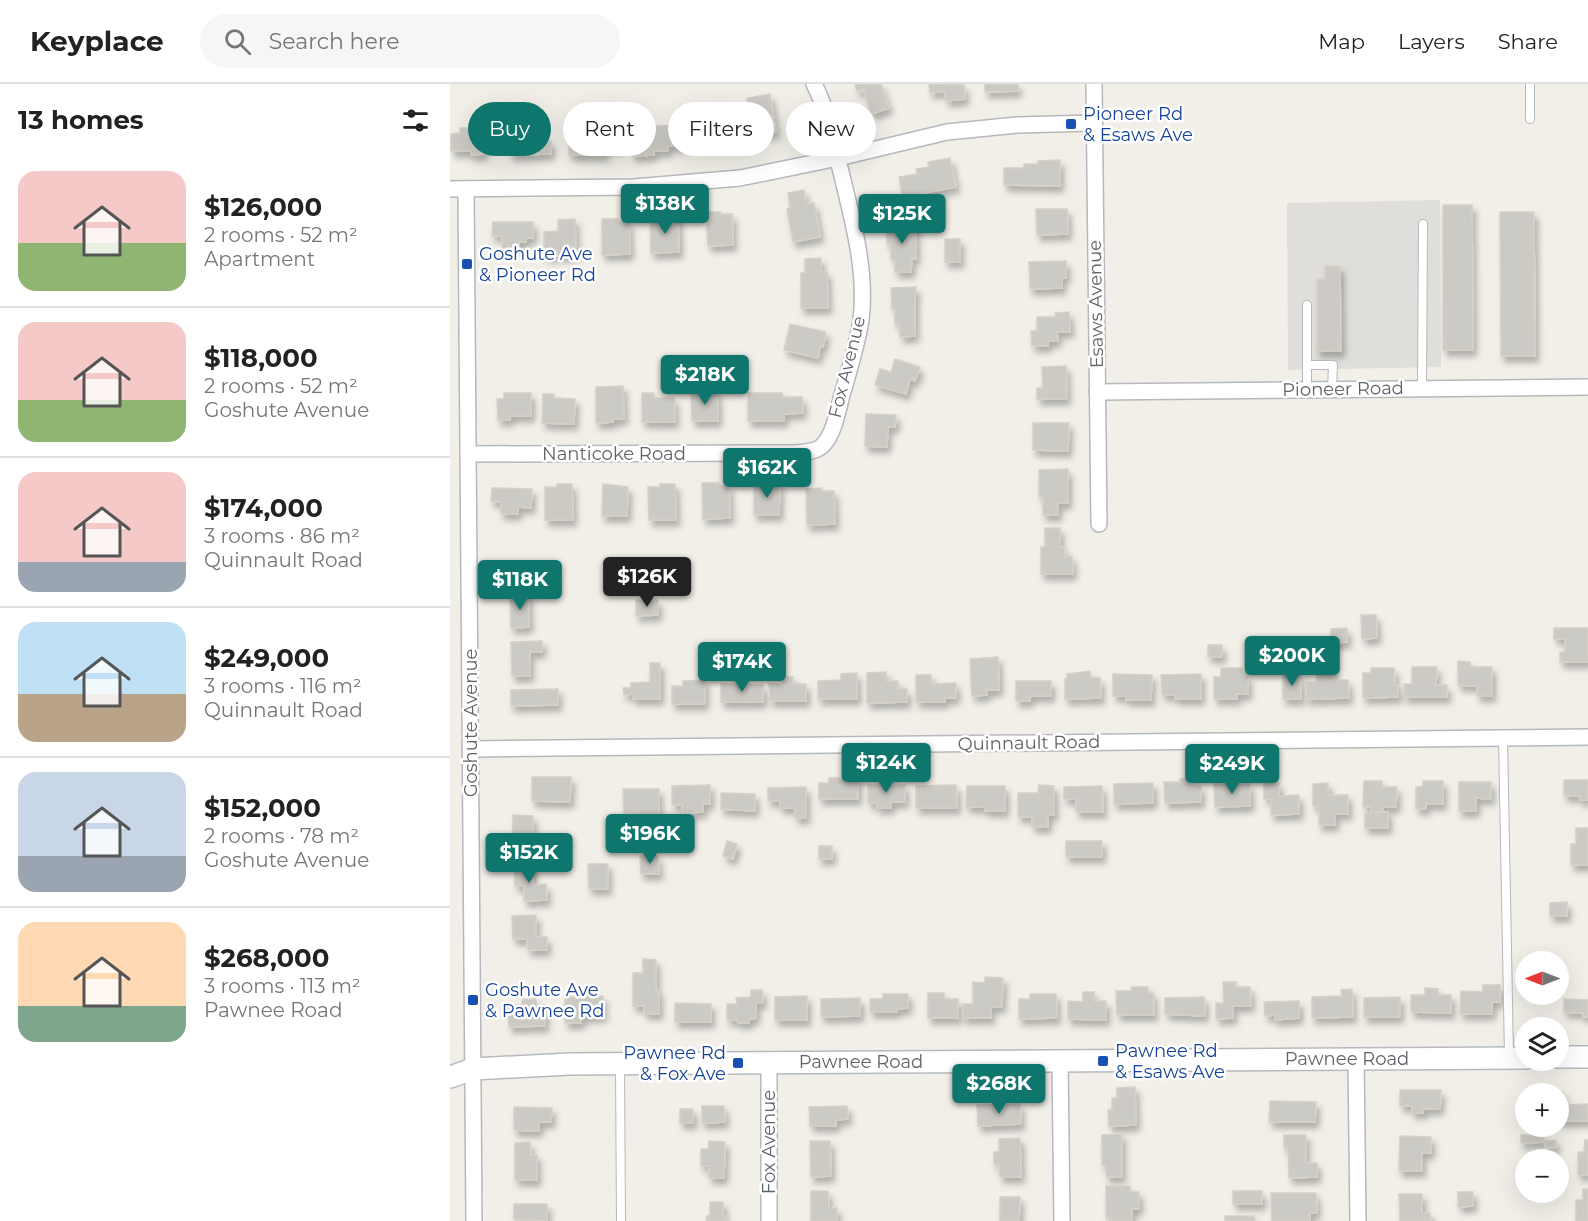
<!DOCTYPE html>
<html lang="en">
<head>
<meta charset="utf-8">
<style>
  body { margin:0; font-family:Montserrat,sans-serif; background:#f6f6f6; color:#222; height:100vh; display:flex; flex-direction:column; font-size:22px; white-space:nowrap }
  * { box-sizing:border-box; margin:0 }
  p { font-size:20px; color:#767676 }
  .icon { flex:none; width:33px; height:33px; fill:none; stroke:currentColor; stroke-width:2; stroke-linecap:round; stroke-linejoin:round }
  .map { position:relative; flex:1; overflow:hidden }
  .panel { display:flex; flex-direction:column; background:#fff; width:450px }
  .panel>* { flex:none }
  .top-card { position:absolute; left:18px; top:18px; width:570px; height:54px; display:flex; gap:12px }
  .needle { width:39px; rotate:270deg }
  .fabs { position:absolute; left:1065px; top:867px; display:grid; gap:12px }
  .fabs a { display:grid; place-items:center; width:54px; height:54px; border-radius:50%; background:#fff; box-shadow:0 6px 24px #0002; font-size:30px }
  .price { position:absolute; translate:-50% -51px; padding:0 14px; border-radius:6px; background:#0f766e; color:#fff; font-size:20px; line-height:39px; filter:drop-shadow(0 2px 3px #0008) }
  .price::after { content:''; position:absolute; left:50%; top:36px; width:18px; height:14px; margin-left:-9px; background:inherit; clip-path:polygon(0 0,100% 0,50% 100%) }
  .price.selected { background:#222; color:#fff }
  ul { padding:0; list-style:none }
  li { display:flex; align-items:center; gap:18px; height:150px; padding:0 18px }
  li+li { border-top:2px solid #e0e0e0 }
  li span { display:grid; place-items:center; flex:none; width:168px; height:120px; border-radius:18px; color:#555 }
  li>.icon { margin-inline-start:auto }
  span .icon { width:72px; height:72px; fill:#fffc; stroke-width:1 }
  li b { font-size:26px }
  h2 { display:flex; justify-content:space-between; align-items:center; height:72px; padding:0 18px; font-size:26px }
  .tag { padding:0 21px; border-radius:27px; background:#fff; box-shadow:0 6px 24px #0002; font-size:21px; line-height:54px }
  .tag.selected { background:#0f766e; color:#fff }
  header { display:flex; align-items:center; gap:36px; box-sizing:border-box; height:84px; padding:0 30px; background:#fff; border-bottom:2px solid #e0e0e0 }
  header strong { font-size:28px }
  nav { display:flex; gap:33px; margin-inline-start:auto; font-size:21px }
  .search { width:420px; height:54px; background:#f6f6f6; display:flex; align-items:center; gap:15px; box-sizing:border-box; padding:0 21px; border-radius:33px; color:#767676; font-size:22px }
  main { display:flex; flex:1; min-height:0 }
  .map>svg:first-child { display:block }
  .industrial { fill:#e0deda }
  .building { fill:#cccac5; stroke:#d6d1c6; stroke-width:1.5; filter:url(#shadow) }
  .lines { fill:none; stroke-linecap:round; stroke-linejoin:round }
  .lane-casing { stroke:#b5b8bc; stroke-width:10 }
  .street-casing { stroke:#b5b8bc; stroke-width:18 }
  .secondary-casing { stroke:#b6babf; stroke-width:24 }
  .lane { stroke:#fff; stroke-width:8 }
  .street { stroke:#fff; stroke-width:15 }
  .secondary { stroke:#fff; stroke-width:21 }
  .transit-dot { fill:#1a4fb4; stroke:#fff; stroke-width:2 }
  .labels { text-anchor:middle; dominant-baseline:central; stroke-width:5; stroke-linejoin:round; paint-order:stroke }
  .transit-label { font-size:18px; fill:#164399; stroke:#fff; text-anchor:start }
  .street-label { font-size:18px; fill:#5f6368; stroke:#fff }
</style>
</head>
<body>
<header>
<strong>Keyplace</strong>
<div class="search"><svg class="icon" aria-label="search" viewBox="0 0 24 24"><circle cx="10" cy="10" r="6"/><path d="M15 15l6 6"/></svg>Search here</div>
<nav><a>Map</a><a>Layers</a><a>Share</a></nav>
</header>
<main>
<section class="panel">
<h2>13 homes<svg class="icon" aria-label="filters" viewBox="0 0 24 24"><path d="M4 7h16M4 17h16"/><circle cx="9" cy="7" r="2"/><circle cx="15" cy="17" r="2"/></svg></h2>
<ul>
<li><span style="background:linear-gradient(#f6c9c9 60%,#8fb573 0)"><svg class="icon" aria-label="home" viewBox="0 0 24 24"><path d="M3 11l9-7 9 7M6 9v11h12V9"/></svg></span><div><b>$126,000</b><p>2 rooms · 52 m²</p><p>Apartment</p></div></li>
<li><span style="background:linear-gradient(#f6c9c9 65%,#8fb573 0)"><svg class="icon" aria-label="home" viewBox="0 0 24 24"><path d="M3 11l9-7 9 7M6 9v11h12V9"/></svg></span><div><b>$118,000</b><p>2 rooms · 52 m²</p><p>Goshute Avenue</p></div></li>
<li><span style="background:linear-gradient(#f6c9c9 75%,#9aa5b1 0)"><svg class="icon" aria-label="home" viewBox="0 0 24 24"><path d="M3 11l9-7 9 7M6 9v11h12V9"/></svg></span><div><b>$174,000</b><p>3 rooms · 86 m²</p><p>Quinnault Road</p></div></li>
<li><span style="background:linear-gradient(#bfe0f5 60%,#b9a48a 0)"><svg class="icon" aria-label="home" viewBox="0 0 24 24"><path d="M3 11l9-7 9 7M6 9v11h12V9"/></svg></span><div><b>$249,000</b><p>3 rooms · 116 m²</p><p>Quinnault Road</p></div></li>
<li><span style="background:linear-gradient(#c9d6e8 70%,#9aa5b1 0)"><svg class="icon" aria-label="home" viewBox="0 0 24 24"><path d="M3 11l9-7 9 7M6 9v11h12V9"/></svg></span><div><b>$152,000</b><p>2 rooms · 78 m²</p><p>Goshute Avenue</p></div></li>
<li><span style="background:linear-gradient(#ffd9b3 70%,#7fa58c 0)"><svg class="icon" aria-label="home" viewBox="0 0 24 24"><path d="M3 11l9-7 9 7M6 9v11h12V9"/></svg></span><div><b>$268,000</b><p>3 rooms · 113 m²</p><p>Pawnee Road</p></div></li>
</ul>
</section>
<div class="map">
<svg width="1138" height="1137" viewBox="0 0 1138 1137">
  <defs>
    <filter id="shadow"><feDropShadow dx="3.5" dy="6" stdDeviation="3" flood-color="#0004"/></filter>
  </defs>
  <rect width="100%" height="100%" fill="#f1efe8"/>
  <path class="industrial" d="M990 116 991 283 838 286 837 119Z"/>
  <g class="building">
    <path d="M405 0H431L439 24 421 30 413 5 407 7Z"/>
    <path d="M479 0 514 1 515 15 496 17 495 7 480 9Z"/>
    <path d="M535 0H568V7L535 8Z"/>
    <path d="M320 10 326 48 306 51 304 37 293 39 291 29 299 28 297 14Z"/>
    <path d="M229 41 230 62H217L218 67H204V71L182 72 181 43Z"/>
    <path d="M10 44H28V50H34V70L21 71V67H1V50L10 49Z"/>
    <path d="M119 44H154V49H168V64H155V71H119Z"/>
    <path d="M74 45H92V57H101V70L60 71V51L74 50Z"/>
    <path d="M500 74 506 103 469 110 472 127 456 130 449 93 467 90 466 85 479 83 478 78Z"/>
    <path d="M610 76V102L554 101V84H574V80H588V77Z"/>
    <path d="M354 106 356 120 364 119 370 153 343 158 337 125 340 124 338 109Z"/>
    <path d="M993 121H1022L1023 266H993Z"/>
    <path d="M586 125H617L618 150 587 151Z"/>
    <path d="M256 128H271V130H282L283 161 258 162Z"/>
    <path d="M1050 128H1084L1085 272H1051Z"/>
    <path d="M228 131 229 168 201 169 200 136H211V132Z"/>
    <path d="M125 135 126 171 94 172V148L108 147V136Z"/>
    <path d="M152 135H168V138H179L180 170 152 171Z"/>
    <path d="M43 138H83V154H76V158H69V164H52V152H42Z"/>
    <path d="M437 139H466V175L462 174 461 188H445V175H441V160H437Z"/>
    <rect x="495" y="155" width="15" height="23"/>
    <path d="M371 174V188H377L378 224H351V189H355V175Z"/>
    <path d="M616 177V194H612V204L580 205 579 178Z"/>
    <path d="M875 182H890L891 267H867V195H875Z"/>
    <path d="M466 203V210L465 211V252L450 253V240H445V225H442L441 204Z"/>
    <path d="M619 228 620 248H607L608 257H598V262H582L581 247H587V233H606L605 229Z"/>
    <path d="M340 240 376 248 373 263H370L368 274 334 266Z"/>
    <path d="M445 275 470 283 465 297 460 295 456 310 425 301 430 285 441 288Z"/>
    <path d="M616 282 617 315H587V304H593L592 283Z"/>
    <path d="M173 302 174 335H163V338L146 339V303Z"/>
    <path d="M267 306 268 337H242L241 307Z"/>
    <path d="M54 309H81V332H60V336H48L47 315H54Z"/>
    <path d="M192 309H204V314H224L225 338H192Z"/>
    <path d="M298 309H332L333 313H352L353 329 334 330V337H298Z"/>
    <path d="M93 310H104V314L125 315 124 340 92 339Z"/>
    <path d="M416 330 446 331 445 343H438L437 363 415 362Z"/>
    <path d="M583 339H619L618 367 583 366Z"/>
    <path d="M618 385V419H608V431H593V413H589V386Z"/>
    <path d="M252 399H269V402H279L280 434 253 435Z"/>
    <path d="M314 399H330L329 431H304V402H314Z"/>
    <path d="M107 400H122L123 436H95V403H107Z"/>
    <path d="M153 400 178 403 177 432H152Z"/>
    <path d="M210 400H225L226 436H199L198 403H210Z"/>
    <path d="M42 404 82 405 81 424 68 423V430H51V418L41 417Z"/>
    <path d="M372 404V407H384L385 440 357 441 356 405Z"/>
    <path d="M595 444H610V464L614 463 615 473 622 472 623 490H591V463H595Z"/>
    <path d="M60 510H79V543L61 544Z"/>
    <path d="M186 516H208V531L186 532Z"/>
    <path d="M911 531H926L927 554 912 555Z"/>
    <path d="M897 544V558L881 559V545Z"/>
    <path d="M1104 544H1138V578H1110V568H1115V555H1104Z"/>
    <path d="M92 557V568H80V592H62L61 558Z"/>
    <rect x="758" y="561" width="14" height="12"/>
    <path d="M548 573 549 606H537V611L522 612 520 575Z"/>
    <path d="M1008 577 1020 578V583H1042V612H1027V602L1008 601Z"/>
    <path d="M200 579H210V615H183V610L174 611 173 604H181V599L200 598Z"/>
    <path d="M962 583H987L986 601H997V613H954V600H962Z"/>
    <path d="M771 584H792V592H798V610H787V615H764V593H771Z"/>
    <path d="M921 584H944L945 601H948V613L913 614V589H921Z"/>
    <path d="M867 585H883L884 596H898L899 614 856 615V598H867Z"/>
    <path d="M640 587V594H650L651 614 615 615V595H617V590Z"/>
    <path d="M436 588V597H448V605H457V618L417 619V589Z"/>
    <path d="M407 589V615H368V597L391 596V590Z"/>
    <path d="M663 590 702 591 701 616H676V612H663Z"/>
    <path d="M751 590V615H725V611H712L711 591Z"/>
    <path d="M833 590H850L851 615H833Z"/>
    <path d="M466 591H481V600L506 599V614H495V618H466Z"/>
    <path d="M331 593H343V600H356V617H320L319 600H332Z"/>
    <path d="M255 596V620H222V602H233V597Z"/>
    <path d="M566 597H601V612H580V617H566Z"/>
    <path d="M271 600 313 601V618H271Z"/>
    <path d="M108 605V621L61 622V606Z"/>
    <path d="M82 693H121L120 718 82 717Z"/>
    <path d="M379 694H408V715H369V699H379Z"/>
    <path d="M441 694V701H455V718H441V724H427V719H418V701H429V695Z"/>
    <path d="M730 695H741V702H751V718L715 719 714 698H730Z"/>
    <path d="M1114 696H1138V716H1130L1129 712H1114Z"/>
    <path d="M914 697H932V703H947L946 723H933V728H921V723H913Z"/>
    <path d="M973 697H993V720H976V725H966V703H972Z"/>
    <path d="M1009 698H1041V715L1026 714V727H1009Z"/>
    <path d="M703 699V719L664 720V700Z"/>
    <path d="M814 699H829V712L849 711V730L821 731V715H814Z"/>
    <path d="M878 699V711H898V730H885V741H869V722H863V700Z"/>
    <path d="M764 700H800V722L765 723Z"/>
    <path d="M260 701V720H253V728L232 729V721H222V702Z"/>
    <path d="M506 701 507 724H466V702Z"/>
    <path d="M589 701 604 702V731H598V743H582V733H568V709H588Z"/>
    <path d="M517 702H555V727H535V723H516Z"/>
    <path d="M652 702 653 728H626V715H614V703Z"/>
    <path d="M356 703V734H345V724H330V717H318V704Z"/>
    <path d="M173 705H209V738H189V729H174Z"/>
    <path d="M271 709 305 710V727L271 725Z"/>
    <path d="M938 728V744H915V729Z"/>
    <path d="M63 731 83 732 82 769H62Z"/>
    <path d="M1126 744H1138V781H1121V760H1126Z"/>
    <path d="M277 757 287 760 283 775 273 772Z"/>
    <rect x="616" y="757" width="36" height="16"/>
    <rect x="369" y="762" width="13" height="13"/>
    <path d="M190 772H208L209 790H191Z"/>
    <path d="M138 780H158V805H139Z"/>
    <path d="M83 781V801L96 800 97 816 74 817V802H65L64 782Z"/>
    <path d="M1117 818V832H1100V819Z"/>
    <path d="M86 831V853H97V866H78L77 855H63L62 832Z"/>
    <path d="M193 875 206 876V906H209V930L194 929V922H183V889H193Z"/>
    <path d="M535 893 553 894 552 923H541V934H513V920H523V898L535 899Z"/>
    <path d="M773 898H786V903H800L801 922H783V934L766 935V919H774Z"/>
    <path d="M1033 901H1050V918H1042V930H1010L1011 907 1033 908Z"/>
    <path d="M681 903H698V909H703L704 931H667L666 907H682Z"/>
    <path d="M975 904 988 905V911H1001V929L961 928V911H975Z"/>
    <path d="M902 905 903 933 862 934V913L892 912 891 906Z"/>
    <path d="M301 906H312L313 919H306V934L299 935V939H288L287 936H277V920H287L286 914 301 913Z"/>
    <path d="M129 908H141V912H153V932L131 933V939H115V913H129Z"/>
    <path d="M633 908H644V917H656V936L618 935V917L633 918Z"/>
    <path d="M478 909H494V915H508V934H478Z"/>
    <path d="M433 910H458V924L447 925V928H420V915H433Z"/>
    <path d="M580 910H606L607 934 569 935V915H580Z"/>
    <path d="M357 912V936H325V913Z"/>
    <path d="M754 913 755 932 715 930V914Z"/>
    <path d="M950 913V933H914V914Z"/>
    <path d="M410 914V932L371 933V915Z"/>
    <path d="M72 915H86L87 921H95V942L59 943 58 921H72Z"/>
    <path d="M1114 915 1138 916V933H1133V929L1114 928Z"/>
    <path d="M849 917V934L825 936V931L815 932 814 918Z"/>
    <path d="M225 919 261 920V938H225Z"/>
    <path d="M685 1003 686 1041 659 1042 658 1026H662V1014H667V1004Z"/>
    <path d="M950 1006H991L990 1025H973V1029H962V1022H950Z"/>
    <path d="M1091 1008H1113V1021L1138 1020V1037H1108V1010Z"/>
    <path d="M820 1017 866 1018 865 1038H819Z"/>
    <path d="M570 1020 571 1040 528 1042 527 1021Z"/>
    <path d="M252 1022H274L275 1038 252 1039Z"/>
    <path d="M397 1022 398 1035 386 1036V1042H360L359 1023Z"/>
    <path d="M64 1023 102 1024 101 1038H89V1047L64 1046Z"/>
    <rect x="230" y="1025" width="13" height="14"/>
    <path d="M672 1050V1093H656V1081H652V1051Z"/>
    <path d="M834 1051H856V1079H867V1093L839 1094 838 1064H834Z"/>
    <path d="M1071 1051H1094V1058L1071 1059Z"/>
    <path d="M950 1052 981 1053V1069H972V1087H949Z"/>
    <path d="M570 1054 571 1093H550L549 1080H544V1068H549V1055Z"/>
    <path d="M1106 1056V1063L1095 1064V1057Z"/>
    <path d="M1135 1056H1138V1091H1128V1068H1134Z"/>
    <path d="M259 1057 275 1058 274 1094H259V1082H251V1065H258Z"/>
    <path d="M360 1057H380L381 1092 361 1093Z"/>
    <path d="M80 1058 81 1071H87V1096H65V1059Z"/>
    <path d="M656 1102H680V1108H689V1125H682V1137H662V1134H656Z"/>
    <path d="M1133 1105H1138V1137H1126V1116H1133Z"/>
    <path d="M361 1107H378L379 1125 387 1124V1137H361Z"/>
    <rect x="783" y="1107" width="29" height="13"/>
    <path d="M1008 1108H1023V1122L1008 1123Z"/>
    <path d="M821 1109H866L867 1129H860V1137H822Z"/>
    <path d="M949 1110H972V1129H980V1137H950Z"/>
    <path d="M550 1113H570L569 1137H550Z"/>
    <path d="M260 1118H273V1132H276V1137H256L257 1132H260Z"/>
    <path d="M64 1120H97V1137L64 1135Z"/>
    <path d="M775 1132H804L805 1137H775Z"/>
  </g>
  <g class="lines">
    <g class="lane-casing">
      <g id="lane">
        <path d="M1080 35V0"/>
        <path d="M857 221V306"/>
        <path d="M858 281H883L882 305"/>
        <path d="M972 304 973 140"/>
        <path d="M1053 654 1059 972"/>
        <path d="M170 983 171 1137"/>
      </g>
    </g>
    <g class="street-casing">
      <g id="street">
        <path d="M644 0 649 440"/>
        <path d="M0 105 184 103 290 94 388 74 497 48 567 41 643 39"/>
        <path d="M16 105 24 1137"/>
        <path d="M647 308 1138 303"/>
        <path d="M18 370 346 369C354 368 366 368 372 362 384 351 388 326 392 311 399 287 407 261 411 236 417 188 403 138 392 92 384 61 379 29 364 0"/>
        <path d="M21 665 1138 653"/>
        <path d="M906 975 908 1137"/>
        <path d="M610 977 612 1137"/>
        <path d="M319 979V1137"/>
      </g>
    </g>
    <g class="secondary-casing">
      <g id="secondary">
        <path d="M1108 973H1138"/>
        <path d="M0 993 23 985 119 980 1076 974"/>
      </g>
    </g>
    <use href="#lane" class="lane"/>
    <use href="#street" class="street"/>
    <use href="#secondary" class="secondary"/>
  </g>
  <g class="transit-dot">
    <rect x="615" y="34" width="12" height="12" rx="3"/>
    <rect x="11" y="174" width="12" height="12" rx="3"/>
    <rect x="17" y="910" width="12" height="12" rx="3"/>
    <rect x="647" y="971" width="12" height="12" rx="3"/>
    <rect x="282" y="973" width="12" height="12" rx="3"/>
  </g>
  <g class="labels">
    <g class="transit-label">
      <text x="633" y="30">Pioneer Rd<tspan x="633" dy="21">&amp; Esaws Ave</tspan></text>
      <text x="29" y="170">Goshute Ave<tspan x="29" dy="21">&amp; Pioneer Rd</tspan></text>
      <text x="35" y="906">Goshute Ave<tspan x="35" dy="21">&amp; Pawnee Rd</tspan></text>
      <text x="665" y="967">Pawnee Rd<tspan x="665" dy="21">&amp; Esaws Ave</tspan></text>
      <text x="276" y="969" text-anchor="end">Pawnee Rd<tspan x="276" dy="21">&amp; Fox Ave</tspan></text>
    </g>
    <g class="street-label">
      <text transform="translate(646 220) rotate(-91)">Esaws Avenue</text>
      <text transform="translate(397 283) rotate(-76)">Fox Avenue</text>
      <text transform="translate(893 305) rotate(-1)">Pioneer Road</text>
      <text x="164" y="370">Nanticoke Road</text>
      <text transform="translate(21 639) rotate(-90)">Goshute Avenue</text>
      <text transform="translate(579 659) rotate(-1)">Quinnault Road</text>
      <text x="897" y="975">Pawnee Road</text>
      <text x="411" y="978">Pawnee Road</text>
      <text transform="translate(319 1058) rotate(-90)">Fox Avenue</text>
    </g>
  </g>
</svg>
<div class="fabs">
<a><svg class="needle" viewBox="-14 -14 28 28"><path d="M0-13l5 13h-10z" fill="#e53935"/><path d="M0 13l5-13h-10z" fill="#767676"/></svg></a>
<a><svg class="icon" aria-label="layers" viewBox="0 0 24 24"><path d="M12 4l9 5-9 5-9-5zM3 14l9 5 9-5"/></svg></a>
<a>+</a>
<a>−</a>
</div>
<b class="price" style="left:215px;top:151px">$138K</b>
<b class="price" style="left:452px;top:161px">$125K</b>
<b class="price" style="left:255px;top:322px">$218K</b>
<b class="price" style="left:317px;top:415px">$162K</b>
<b class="price selected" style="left:197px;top:524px">$126K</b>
<b class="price" style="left:70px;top:527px">$118K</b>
<b class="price" style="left:842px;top:603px">$200K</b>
<b class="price" style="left:292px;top:609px">$174K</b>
<b class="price" style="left:436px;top:710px">$124K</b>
<b class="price" style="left:782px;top:711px">$249K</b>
<b class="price" style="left:200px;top:781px">$196K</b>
<b class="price" style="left:79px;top:800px">$152K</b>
<b class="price" style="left:549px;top:1031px">$268K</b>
<div class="top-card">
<a class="tag selected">Buy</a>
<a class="tag">Rent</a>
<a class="tag">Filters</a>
<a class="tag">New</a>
</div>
</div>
</main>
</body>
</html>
